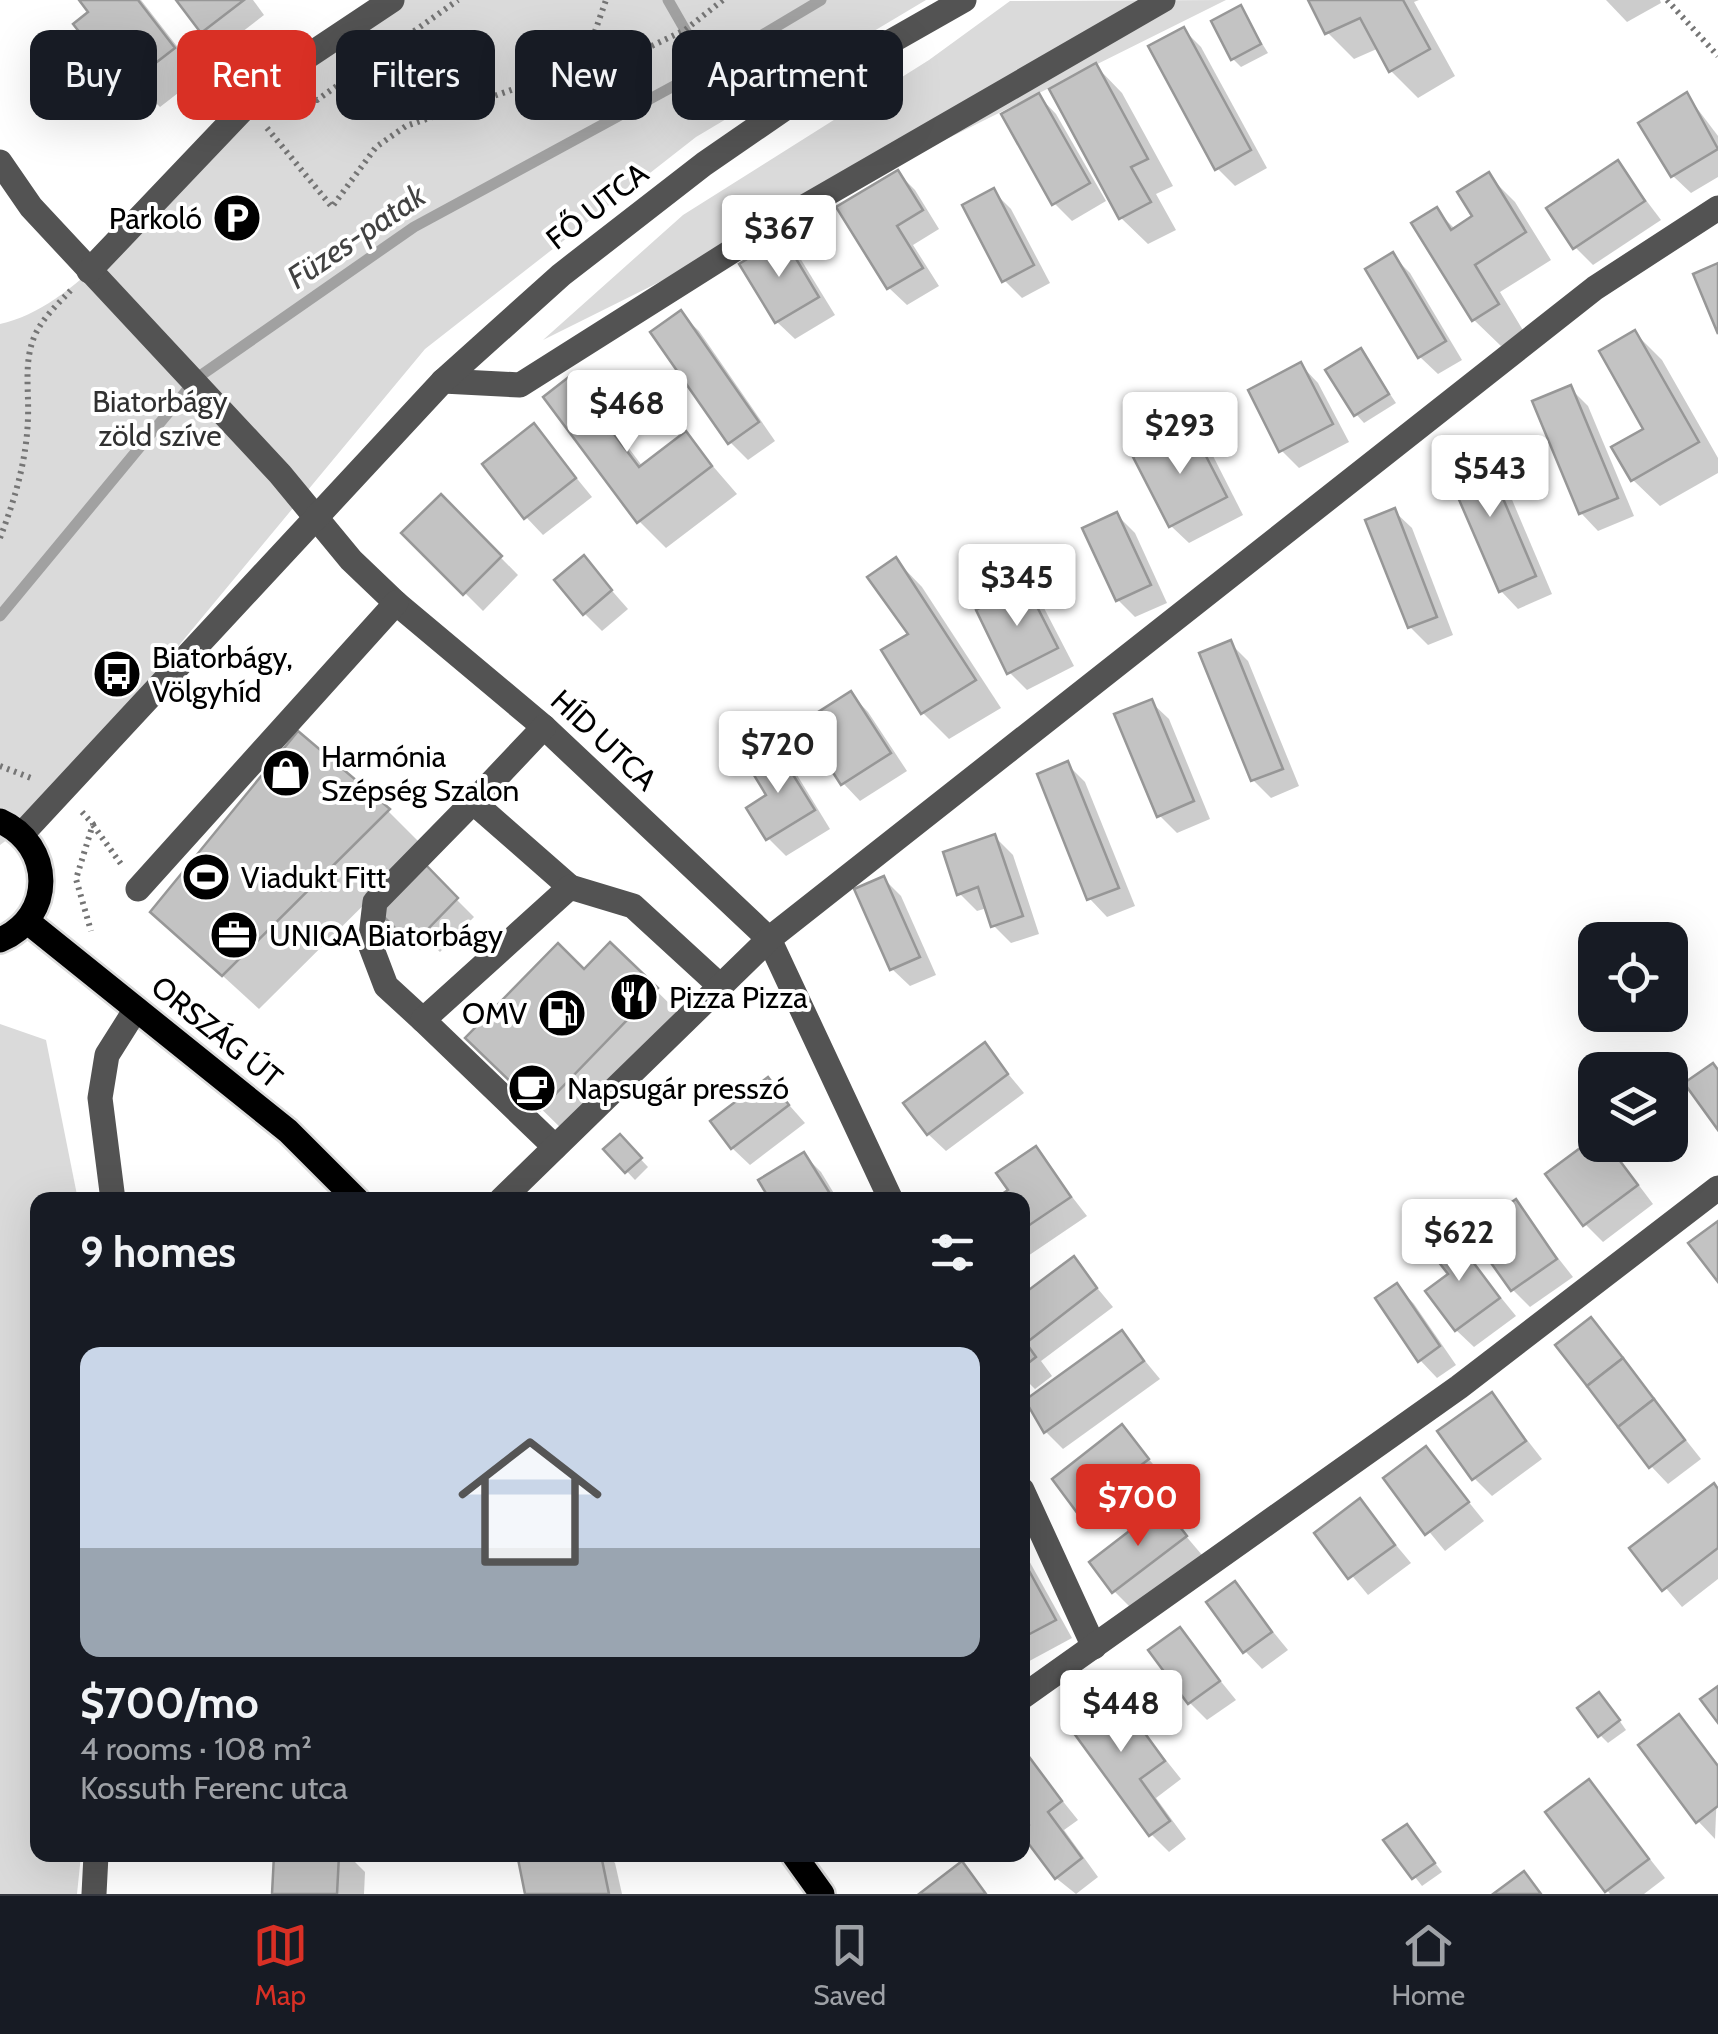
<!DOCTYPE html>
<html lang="en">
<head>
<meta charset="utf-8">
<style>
  body { margin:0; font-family:Cabin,sans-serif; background:#242831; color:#f1f3f6; height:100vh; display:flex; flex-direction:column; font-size:38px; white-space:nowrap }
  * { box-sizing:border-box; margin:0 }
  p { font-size:32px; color:#9ea1a6 }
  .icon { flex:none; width:55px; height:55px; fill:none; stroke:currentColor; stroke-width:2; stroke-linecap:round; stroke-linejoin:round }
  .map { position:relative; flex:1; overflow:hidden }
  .side { position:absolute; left:30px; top:1192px; width:1000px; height:670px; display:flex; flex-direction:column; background:#171b24; border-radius:20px; box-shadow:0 10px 40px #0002 }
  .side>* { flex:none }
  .hud { position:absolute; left:30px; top:30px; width:1000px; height:90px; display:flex; gap:20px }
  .tools { position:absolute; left:1578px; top:922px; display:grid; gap:20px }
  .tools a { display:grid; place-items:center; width:110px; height:110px; border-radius:20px; background:#171b24; box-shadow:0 10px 40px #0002; font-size:50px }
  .price { position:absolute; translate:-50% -85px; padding:0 22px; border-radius:10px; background:#fff; color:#222; font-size:32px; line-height:65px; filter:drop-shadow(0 2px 5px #0008) }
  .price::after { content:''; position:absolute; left:50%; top:60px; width:30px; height:22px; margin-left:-15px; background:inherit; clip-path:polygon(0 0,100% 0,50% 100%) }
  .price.selected { background:#d93025; color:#fff }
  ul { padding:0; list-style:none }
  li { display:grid; align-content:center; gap:20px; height:530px; padding:0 50px }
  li+li { border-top:2px solid #363941 }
  li span { display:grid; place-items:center; height:310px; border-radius:20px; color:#555 }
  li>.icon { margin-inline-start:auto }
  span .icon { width:180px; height:180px; fill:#fffc; stroke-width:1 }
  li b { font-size:42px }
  h2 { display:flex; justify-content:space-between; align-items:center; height:120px; padding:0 50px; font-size:42px }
  .tag { padding:0 35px; border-radius:20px; background:#171b24; box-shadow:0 10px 40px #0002; font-size:35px; line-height:90px }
  .tag.selected { background:#d93025; color:#fff }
  .tabs { display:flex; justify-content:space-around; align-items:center; height:140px; border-top:2px solid #363941; background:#171b24; font-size:28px; color:#9ea1a6 }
  .tabs a { display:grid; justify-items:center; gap:5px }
  .tabs .selected { color:#d93025 }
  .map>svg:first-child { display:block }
  .green { fill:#dadada }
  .shadow { fill:#0003 }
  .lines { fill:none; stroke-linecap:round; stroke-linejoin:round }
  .stream { stroke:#a1a1a1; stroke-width:11 }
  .building { fill:#c3c3c3; stroke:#979797; stroke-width:2.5 }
  .major-casing { stroke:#dbdbdb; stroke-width:30 }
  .path { stroke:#757575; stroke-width:6; stroke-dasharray:2.5 5; stroke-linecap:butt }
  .minor { stroke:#535353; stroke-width:25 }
  .major { stroke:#000; stroke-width:25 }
  .labels { text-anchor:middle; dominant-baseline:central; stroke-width:8; stroke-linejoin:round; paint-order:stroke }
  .street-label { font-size:30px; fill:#000; stroke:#fff }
  .poi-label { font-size:30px; fill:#000; stroke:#fff; text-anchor:start }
  .park-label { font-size:30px; fill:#313131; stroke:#fff }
  .water-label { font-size:32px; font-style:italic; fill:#424242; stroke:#fff }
</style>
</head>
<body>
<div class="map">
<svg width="1718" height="1894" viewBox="0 0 1718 1894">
  <rect width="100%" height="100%" fill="#fff"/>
  <g class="green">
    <path d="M391 0H926L696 137 425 349 34 820 0 845V324C93 304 176 165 248 103 293 66 344 34 391 0Z"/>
    <path d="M1226 0 543 340 683 215 929 60 1010 1Z"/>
    <path d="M0 1024 46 1040 78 1200H38V1855H81L77 1894H0Z"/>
  </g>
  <g class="shadow">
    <path d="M82 0H141L200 76 160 107 140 87 135 91 108 64 92 12Z"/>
    <path d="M179 0H253L264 15 220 49Z"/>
    <path d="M1311 0H1419L1414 2 1455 76 1418 98 1391 71 1379 48 1354 59 1327 32Z"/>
    <path d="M1606 0H1660L1661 3 1627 22Z"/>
    <path d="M1240 8 1268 53 1241 67 1233 59Z"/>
    <path d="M1184 30 1201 47 1267 168 1235 186 1217 168Z"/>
    <path d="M1096 66 1122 93 1173 186 1156 194 1176 230 1148 244 1121 218Z"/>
    <path d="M1687 95 1718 136V177L1691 193 1673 176 1642 124Z"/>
    <path d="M1039 96 1056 114 1106 201 1072 221 1054 203Z"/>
    <path d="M1618 163 1661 220 1593 265 1575 247Z"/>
    <path d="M898 173 915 190 939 229 913 245 939 286 907 305 889 288Z"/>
    <path d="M1488 175 1515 202 1551 260 1500 292 1524 332 1501 346 1474 320 1414 224 1436 210 1456 230 1476 217Z"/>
    <path d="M993 191 1011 209 1050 283 1022 298 1004 280Z"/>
    <path d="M782 240 800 258 835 315 795 339 777 322Z"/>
    <path d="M1393 256 1410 273 1462 360 1438 374 1420 357Z"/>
    <path d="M681 314 699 331 775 441 748 460 730 442Z"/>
    <path d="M1635 333 1662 360 1718 458V473L1660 506 1633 480 1647 430Z"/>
    <path d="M1361 351 1396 403 1364 423 1356 414Z"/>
    <path d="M1301 365 1318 383 1349 442 1299 468 1281 450Z"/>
    <path d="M570 379 597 406 643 467 686 435 737 494 666 548 639 521Z"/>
    <path d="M1570 388 1588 406 1634 516 1598 531 1581 513Z"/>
    <path d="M534 426 592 497 543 535 526 517Z"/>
    <path d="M1191 430 1209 448 1243 515 1189 543 1171 526Z"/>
    <path d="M1481 452 1499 469 1552 594 1518 609 1501 591Z"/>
    <path d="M441 497 518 575 483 611 405 533Z"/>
    <path d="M1394 511 1412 528 1453 635 1428 645 1410 627Z"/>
    <path d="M1117 515 1135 533 1167 603 1135 617 1118 600Z"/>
    <path d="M584 559 628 609 602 631 584 613Z"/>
    <path d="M896 560 922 587 1001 708 949 739 922 712Z"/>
    <path d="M1026 588 1043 606 1074 666 1027 690 1009 672Z"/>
    <path d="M1230 643 1248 661 1299 786 1271 798 1253 780Z"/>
    <path d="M851 694 868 712 907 771 860 801 843 783Z"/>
    <path d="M1151 702 1169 719 1210 819 1177 833 1159 815Z"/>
    <path d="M777 752 794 770 830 829 786 856 768 838Z"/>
    <path d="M1067 764 1085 782 1135 906 1107 917 1090 899Z"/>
    <path d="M388 811 423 846 259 1009 153 912Z"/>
    <path d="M995 837 1013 855 1039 934 1011 943 993 925 987 908 977 911 959 893Z"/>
    <path d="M423 866 474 917 440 952 429 941 420 950 380 909Z"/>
    <path d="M884 879 901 896 936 975 910 986 892 969Z"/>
    <path d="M610 945 683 1017 568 1135 469 1038 584 972Z"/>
    <path d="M985 1046 1024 1093 946 1151 928 1134Z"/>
    <path d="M767 1080 805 1123 750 1165 732 1148Z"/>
    <path d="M620 1137 648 1167 635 1180 606 1149Z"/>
    <path d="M1595 1140V1145H1607L1616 1155 1653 1204 1603 1242 1585 1224Z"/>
    <path d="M1035 1149 1087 1216 1022 1260V1200H998L1012 1191Z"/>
    <path d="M804 1155 821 1172 838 1200H773Z"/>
    <path d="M1515 1203 1573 1277 1530 1307 1513 1290Z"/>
    <path d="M1449 1234 1516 1316 1474 1347 1456 1330Z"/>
    <path d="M1074 1260 1113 1307 1041 1361 1052 1376 1035 1389 1022 1376V1299Z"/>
    <path d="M1397 1286 1414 1304 1456 1365 1437 1378 1420 1360Z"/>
    <path d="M1591 1320 1701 1459 1668 1484 1651 1466Z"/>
    <path d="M1122 1333 1160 1379 1063 1449 1046 1432 1029 1401Z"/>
    <path d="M1492 1395 1542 1459 1492 1496 1474 1478Z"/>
    <path d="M1122 1428 1165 1478 1098 1529 1080 1512Z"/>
    <path d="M1426 1449 1484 1521 1445 1551 1386 1479Z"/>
    <path d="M1718 1491V1579L1682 1607 1633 1549Z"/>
    <path d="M1360 1502 1411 1563 1368 1595 1317 1533Z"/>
    <path d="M1163 1509 1202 1555 1132 1609 1114 1591Z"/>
    <path d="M1022 1548 1072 1638 1022 1665Z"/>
    <path d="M1235 1585 1288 1650 1262 1669 1245 1651Z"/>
    <path d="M1179 1630 1236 1700 1207 1720 1190 1703Z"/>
    <path d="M1111 1691 1181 1779 1156 1798 1186 1839 1169 1852 1151 1834Z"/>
    <path d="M1607 1703 1626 1730 1608 1743 1600 1735Z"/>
    <path d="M1679 1718 1718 1764 1715 1839 1698 1821Z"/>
    <path d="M1024 1753 1078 1820 1064 1830 1098 1877 1076 1894 1056 1878 1023 1832 1032 1826 1022 1812Z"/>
    <path d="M1589 1782 1665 1878 1644 1894H1610L1549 1812Z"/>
    <path d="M1414 1835 1442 1872 1422 1886 1387 1841Z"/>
    <path d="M277 1855H348L365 1872 364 1894H275Z"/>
    <path d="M549 1855H607L615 1863 622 1894H528Z"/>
  </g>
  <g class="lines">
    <g class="stream">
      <path d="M668 0 707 68"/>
      <path d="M0 616 197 378 414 227 707 68 821 0"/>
    </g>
  </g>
  <g class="building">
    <path d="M79 0H138L175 48 131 82 114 60 106 66 73 24 88 12Z"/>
    <path d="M176 0H244L201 33Z"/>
    <path d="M1308 0H1403L1430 49 1389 72 1360 18 1325 34Z"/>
    <path d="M1241 5 1261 44 1231 60 1211 21Z"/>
    <path d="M1184 27 1251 150 1215 170 1148 46Z"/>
    <path d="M1096 63 1148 159 1131 167 1151 202 1119 219 1049 89Z"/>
    <path d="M1687 92 1718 149 1671 177 1638 123Z"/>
    <path d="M1039 93 1090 183 1052 205 1001 114Z"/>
    <path d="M1618 160 1645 201 1573 249 1546 208Z"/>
    <path d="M898 170 923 210 897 226 923 268 887 289 836 207Z"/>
    <path d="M1489 172 1526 232 1475 265 1499 304 1472 321 1411 223 1437 207 1451 230 1472 216 1457 192Z"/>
    <path d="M994 188 1034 265 1002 282 962 205Z"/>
    <path d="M783 237 819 297 775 323 739 264Z"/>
    <path d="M1393 252 1446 341 1418 358 1365 269Z"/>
    <path d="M1718 263V334L1693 274Z"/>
    <path d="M681 310 759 422 728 444 650 332Z"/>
    <path d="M1635 330 1699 442 1631 481 1611 447 1643 429 1599 351Z"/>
    <path d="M1361 348 1389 394 1354 416 1325 370Z"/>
    <path d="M1301 362 1333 424 1279 452 1248 390Z"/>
    <path d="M570 376 639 467 686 431 712 466 637 523 543 397Z"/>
    <path d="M1571 385 1618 498 1579 514 1532 401Z"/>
    <path d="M534 423 576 478 524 519 482 464Z"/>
    <path d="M1191 427 1227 497 1169 527 1133 457Z"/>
    <path d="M1482 449 1536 576 1499 592 1444 465Z"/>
    <path d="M441 494 502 556 463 595 401 533Z"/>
    <path d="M1395 508 1437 617 1408 628 1365 520Z"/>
    <path d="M1117 512 1151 585 1116 601 1082 528Z"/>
    <path d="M584 555 612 590 583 615 554 580Z"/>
    <path d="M896 557 976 680 921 714 881 650 908 634 867 577Z"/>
    <path d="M1026 585 1058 648 1007 674 976 610Z"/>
    <path d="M1231 640 1283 769 1251 781 1199 653Z"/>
    <path d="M851 691 891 753 841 785 801 723Z"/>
    <path d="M1152 699 1194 801 1157 817 1114 714Z"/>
    <path d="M298 731 390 809 222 976 150 912Z"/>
    <path d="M777 749 815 810 766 840 746 808 766 795 749 767Z"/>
    <path d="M1068 761 1119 888 1087 900 1037 774Z"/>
    <path d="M995 834 1023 916 991 927 978 887 957 895 943 852Z"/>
    <path d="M423 862 458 898 421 936 410 926 401 934 376 909Z"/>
    <path d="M884 876 920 957 890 970 854 889Z"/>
    <path d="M610 942 658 988 540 1110 465 1038 558 943 584 969Z"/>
    <path d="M985 1042 1008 1074 927 1135 903 1103Z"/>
    <path d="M1713 1063 1718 1070V1130L1684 1083Z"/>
    <path d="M768 1077 789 1105 731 1149 710 1121Z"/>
    <path d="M620 1134 642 1158 625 1173 603 1149Z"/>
    <path d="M1595 1137V1145H1608L1638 1185 1583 1226 1545 1174Z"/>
    <path d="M1036 1146 1071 1197 1022 1230V1200H993L1008 1190 996 1173Z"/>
    <path d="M804 1152 834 1200H770L758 1180Z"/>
    <path d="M1516 1199 1557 1259 1511 1291 1469 1232Z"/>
    <path d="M1718 1221V1282L1688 1243Z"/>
    <path d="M1449 1230 1500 1298 1455 1331 1425 1291 1448 1274 1427 1247Z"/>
    <path d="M1074 1256 1097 1288 1026 1343 1036 1357 1022 1368V1295Z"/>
    <path d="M1397 1283 1440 1346 1418 1362 1375 1298Z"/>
    <path d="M1591 1317 1623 1358 1587 1386 1555 1345Z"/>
    <path d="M1122 1330 1144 1361 1044 1433 1025 1400Z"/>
    <path d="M1623 1358 1654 1399 1618 1427 1587 1386Z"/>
    <path d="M1492 1392 1526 1441 1472 1480 1437 1431Z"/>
    <path d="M1654 1399 1685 1440 1649 1468 1618 1427Z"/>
    <path d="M1122 1424 1149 1459 1078 1514 1052 1479Z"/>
    <path d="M1426 1446 1469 1502 1425 1535 1383 1478Z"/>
    <path d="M1714 1483 1718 1489V1548L1662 1591 1629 1548Z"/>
    <path d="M1360 1498 1395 1545 1348 1579 1314 1533Z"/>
    <path d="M1163 1505 1187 1536 1112 1593 1089 1562Z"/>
    <path d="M1022 1558 1056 1620 1022 1638Z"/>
    <path d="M1235 1581 1272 1632 1243 1653 1206 1602Z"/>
    <path d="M1180 1627 1220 1681 1188 1704 1148 1650Z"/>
    <path d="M1718 1686V1723L1700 1699Z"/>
    <path d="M1112 1688 1165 1761 1140 1779 1170 1821 1149 1836 1065 1721Z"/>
    <path d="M1599 1692 1620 1720 1598 1737 1577 1708Z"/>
    <path d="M1679 1714 1718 1766V1806L1696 1823 1638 1745Z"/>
    <path d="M1024 1750 1062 1801 1048 1812 1082 1858 1055 1879 1022 1835 1029 1825 1022 1816Z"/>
    <path d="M1589 1779 1649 1859 1605 1892 1545 1812Z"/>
    <path d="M1407 1824 1435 1863 1412 1879 1383 1840Z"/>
    <path d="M274 1855H339L337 1894H272Z"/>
    <path d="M536 1855H601L609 1894H525L518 1859Z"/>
    <path d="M962 1861 986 1894H919Z"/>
    <path d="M1524 1871 1541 1894H1493Z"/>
  </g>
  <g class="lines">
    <g class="major-casing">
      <g id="major">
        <path d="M0 821C54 845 55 917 0 940"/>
        <path d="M28 922 288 1131 357 1200"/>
        <path d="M794 1855 822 1894"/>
      </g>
    </g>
    <g class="path">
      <path d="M1667 0 1718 56"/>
      <path d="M562 72 592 40 606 0"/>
      <path d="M302 94 317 100 458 0"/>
      <path d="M267 128 332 207 376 147 406 126 561 73 618 62 685 30 723 0"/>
      <path d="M0 538C15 499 27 459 28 417 29 391 24 365 33 340 40 320 57 305 71 290"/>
      <path d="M0 766 31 778"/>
      <path d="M82 812 93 824 76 879 91 931"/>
      <path d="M93 825 121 864"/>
    </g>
    <g class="minor">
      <path d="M0 162 31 207 280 474 351 560 396 603 544 727 769 939 891 1200"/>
      <path d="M89 271 269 82 392 0"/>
      <path d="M443 381 520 385 778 222 1163 0"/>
      <path d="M473 802 544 727"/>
      <path d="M22 834 443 381 561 275 704 164 839 71 964 0"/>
      <path d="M138 889 396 603"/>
      <path d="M423 1020 386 986 370 944 375 902 473 802 570 887"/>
      <path d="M555 1147 423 1020 570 887 633 906 718 984"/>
      <path d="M113 1200 100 1098 107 1055 136 1009"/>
      <path d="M501 1200 769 939 1595 288 1718 208"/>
      <path d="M1022 1490 1094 1647"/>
      <path d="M1022 1697 1459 1387 1718 1188"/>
      <path d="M94 1894 96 1855"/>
    </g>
    <use href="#major" class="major"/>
  </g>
  <defs>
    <g id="parking-disc" transform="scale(2.5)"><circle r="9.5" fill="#000" stroke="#fff"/><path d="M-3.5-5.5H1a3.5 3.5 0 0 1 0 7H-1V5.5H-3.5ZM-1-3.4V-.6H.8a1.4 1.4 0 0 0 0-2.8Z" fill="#fff"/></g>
    <g id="bus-disc" transform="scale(2.5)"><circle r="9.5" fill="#000" stroke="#fff"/><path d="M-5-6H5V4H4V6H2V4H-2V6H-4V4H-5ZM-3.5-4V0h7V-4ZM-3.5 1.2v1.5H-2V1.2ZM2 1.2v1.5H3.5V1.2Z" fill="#fff"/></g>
    <g id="shop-disc" transform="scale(2.5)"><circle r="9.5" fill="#000" stroke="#fff"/><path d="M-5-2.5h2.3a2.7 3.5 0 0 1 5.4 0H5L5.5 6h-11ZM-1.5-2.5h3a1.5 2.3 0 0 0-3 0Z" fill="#fff"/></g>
    <g id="stadium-disc" transform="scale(2.5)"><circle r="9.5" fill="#000" stroke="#fff"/><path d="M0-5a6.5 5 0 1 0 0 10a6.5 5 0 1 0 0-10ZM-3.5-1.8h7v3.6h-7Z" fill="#fff"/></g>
    <g id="office-disc" transform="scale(2.5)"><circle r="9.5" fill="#000" stroke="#fff"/><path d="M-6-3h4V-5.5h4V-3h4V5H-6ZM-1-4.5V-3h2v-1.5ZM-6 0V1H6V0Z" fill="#fff"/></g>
    <g id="restaurant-disc" transform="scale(2.5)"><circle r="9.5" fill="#000" stroke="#fff"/><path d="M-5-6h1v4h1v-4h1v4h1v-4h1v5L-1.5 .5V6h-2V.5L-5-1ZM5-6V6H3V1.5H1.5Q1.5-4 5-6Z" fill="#fff"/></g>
    <g id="fuel-disc" transform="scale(2.5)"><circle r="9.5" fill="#000" stroke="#fff"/><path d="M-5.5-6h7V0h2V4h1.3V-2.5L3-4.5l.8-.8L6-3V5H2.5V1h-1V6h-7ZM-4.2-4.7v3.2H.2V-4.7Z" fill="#fff"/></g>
    <g id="cafe-disc" transform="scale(2.5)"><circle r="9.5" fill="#000" stroke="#fff"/><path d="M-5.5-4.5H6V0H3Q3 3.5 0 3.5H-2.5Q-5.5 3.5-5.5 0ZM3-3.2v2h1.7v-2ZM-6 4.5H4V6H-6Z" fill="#fff"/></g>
  </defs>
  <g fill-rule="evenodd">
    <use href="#parking-disc" x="237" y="218"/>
    <use href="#bus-disc" x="117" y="674"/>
    <use href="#shop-disc" x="286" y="773"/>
    <use href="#stadium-disc" x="206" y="877"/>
    <use href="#office-disc" x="234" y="935"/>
    <use href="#restaurant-disc" x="634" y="997"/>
    <use href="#fuel-disc" x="562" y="1013"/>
    <use href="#cafe-disc" x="532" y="1088"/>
  </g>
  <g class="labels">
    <g class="street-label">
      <text transform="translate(597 206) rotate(-38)">FŐ UTCA</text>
      <text transform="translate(604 740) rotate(43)">HÍD UTCA</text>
      <text transform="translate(217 1032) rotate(39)">ORSZÁG ÚT</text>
    </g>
    <g class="poi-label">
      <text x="202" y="218" text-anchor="end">Parkoló</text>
      <text x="152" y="657">Biatorbágy,<tspan x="152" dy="34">Völgyhíd</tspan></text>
      <text x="321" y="756">Harmónia<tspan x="321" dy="34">Szépség Szalon</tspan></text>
      <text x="241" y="877">Viadukt Fitt</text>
      <text x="269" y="935">UNIQA Biatorbágy</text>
      <text x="669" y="997">Pizza Pizza</text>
      <text x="527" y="1013" text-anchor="end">OMV</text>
      <text x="567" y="1088">Napsugár presszó</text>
    </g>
    <g class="park-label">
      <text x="160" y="401">Biatorbágy<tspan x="160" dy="34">zöld szíve</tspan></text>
    </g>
    <g class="water-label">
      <text transform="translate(356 236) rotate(-34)">Füzes-patak</text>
    </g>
  </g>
</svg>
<div class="tools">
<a><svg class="icon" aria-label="locate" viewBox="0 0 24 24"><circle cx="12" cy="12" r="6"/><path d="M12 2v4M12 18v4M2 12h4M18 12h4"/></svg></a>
<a><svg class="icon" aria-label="layers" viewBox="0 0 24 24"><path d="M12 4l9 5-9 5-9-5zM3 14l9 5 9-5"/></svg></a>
</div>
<b class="price" style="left:779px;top:280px">$367</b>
<b class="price" style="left:627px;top:455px">$468</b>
<b class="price" style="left:1180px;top:477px">$293</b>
<b class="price" style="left:1490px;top:520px">$543</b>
<b class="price" style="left:1017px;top:629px">$345</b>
<b class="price" style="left:778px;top:796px">$720</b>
<b class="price" style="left:1459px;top:1284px">$622</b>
<b class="price selected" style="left:1138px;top:1549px">$700</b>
<b class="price" style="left:1121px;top:1755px">$448</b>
<div class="hud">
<a class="tag">Buy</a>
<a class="tag selected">Rent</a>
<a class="tag">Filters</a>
<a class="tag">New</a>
<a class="tag">Apartment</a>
</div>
<section class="side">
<h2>9 homes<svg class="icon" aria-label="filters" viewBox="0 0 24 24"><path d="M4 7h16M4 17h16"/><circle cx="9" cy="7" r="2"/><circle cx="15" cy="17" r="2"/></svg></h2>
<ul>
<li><span style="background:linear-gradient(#c9d6e8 65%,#9aa5b1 0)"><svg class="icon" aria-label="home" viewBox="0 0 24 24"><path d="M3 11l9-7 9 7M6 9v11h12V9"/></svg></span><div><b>$700/mo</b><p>4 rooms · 108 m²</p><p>Kossuth Ferenc utca</p></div></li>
</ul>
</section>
</div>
<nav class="tabs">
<a class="selected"><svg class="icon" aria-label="map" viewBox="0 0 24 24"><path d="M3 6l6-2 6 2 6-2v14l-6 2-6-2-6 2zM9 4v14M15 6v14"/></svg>Map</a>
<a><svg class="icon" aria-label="saved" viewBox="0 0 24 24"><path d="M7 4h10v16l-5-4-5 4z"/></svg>Saved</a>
<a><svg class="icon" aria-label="home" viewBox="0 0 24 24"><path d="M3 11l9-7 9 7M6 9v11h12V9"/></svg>Home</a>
</nav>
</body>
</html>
